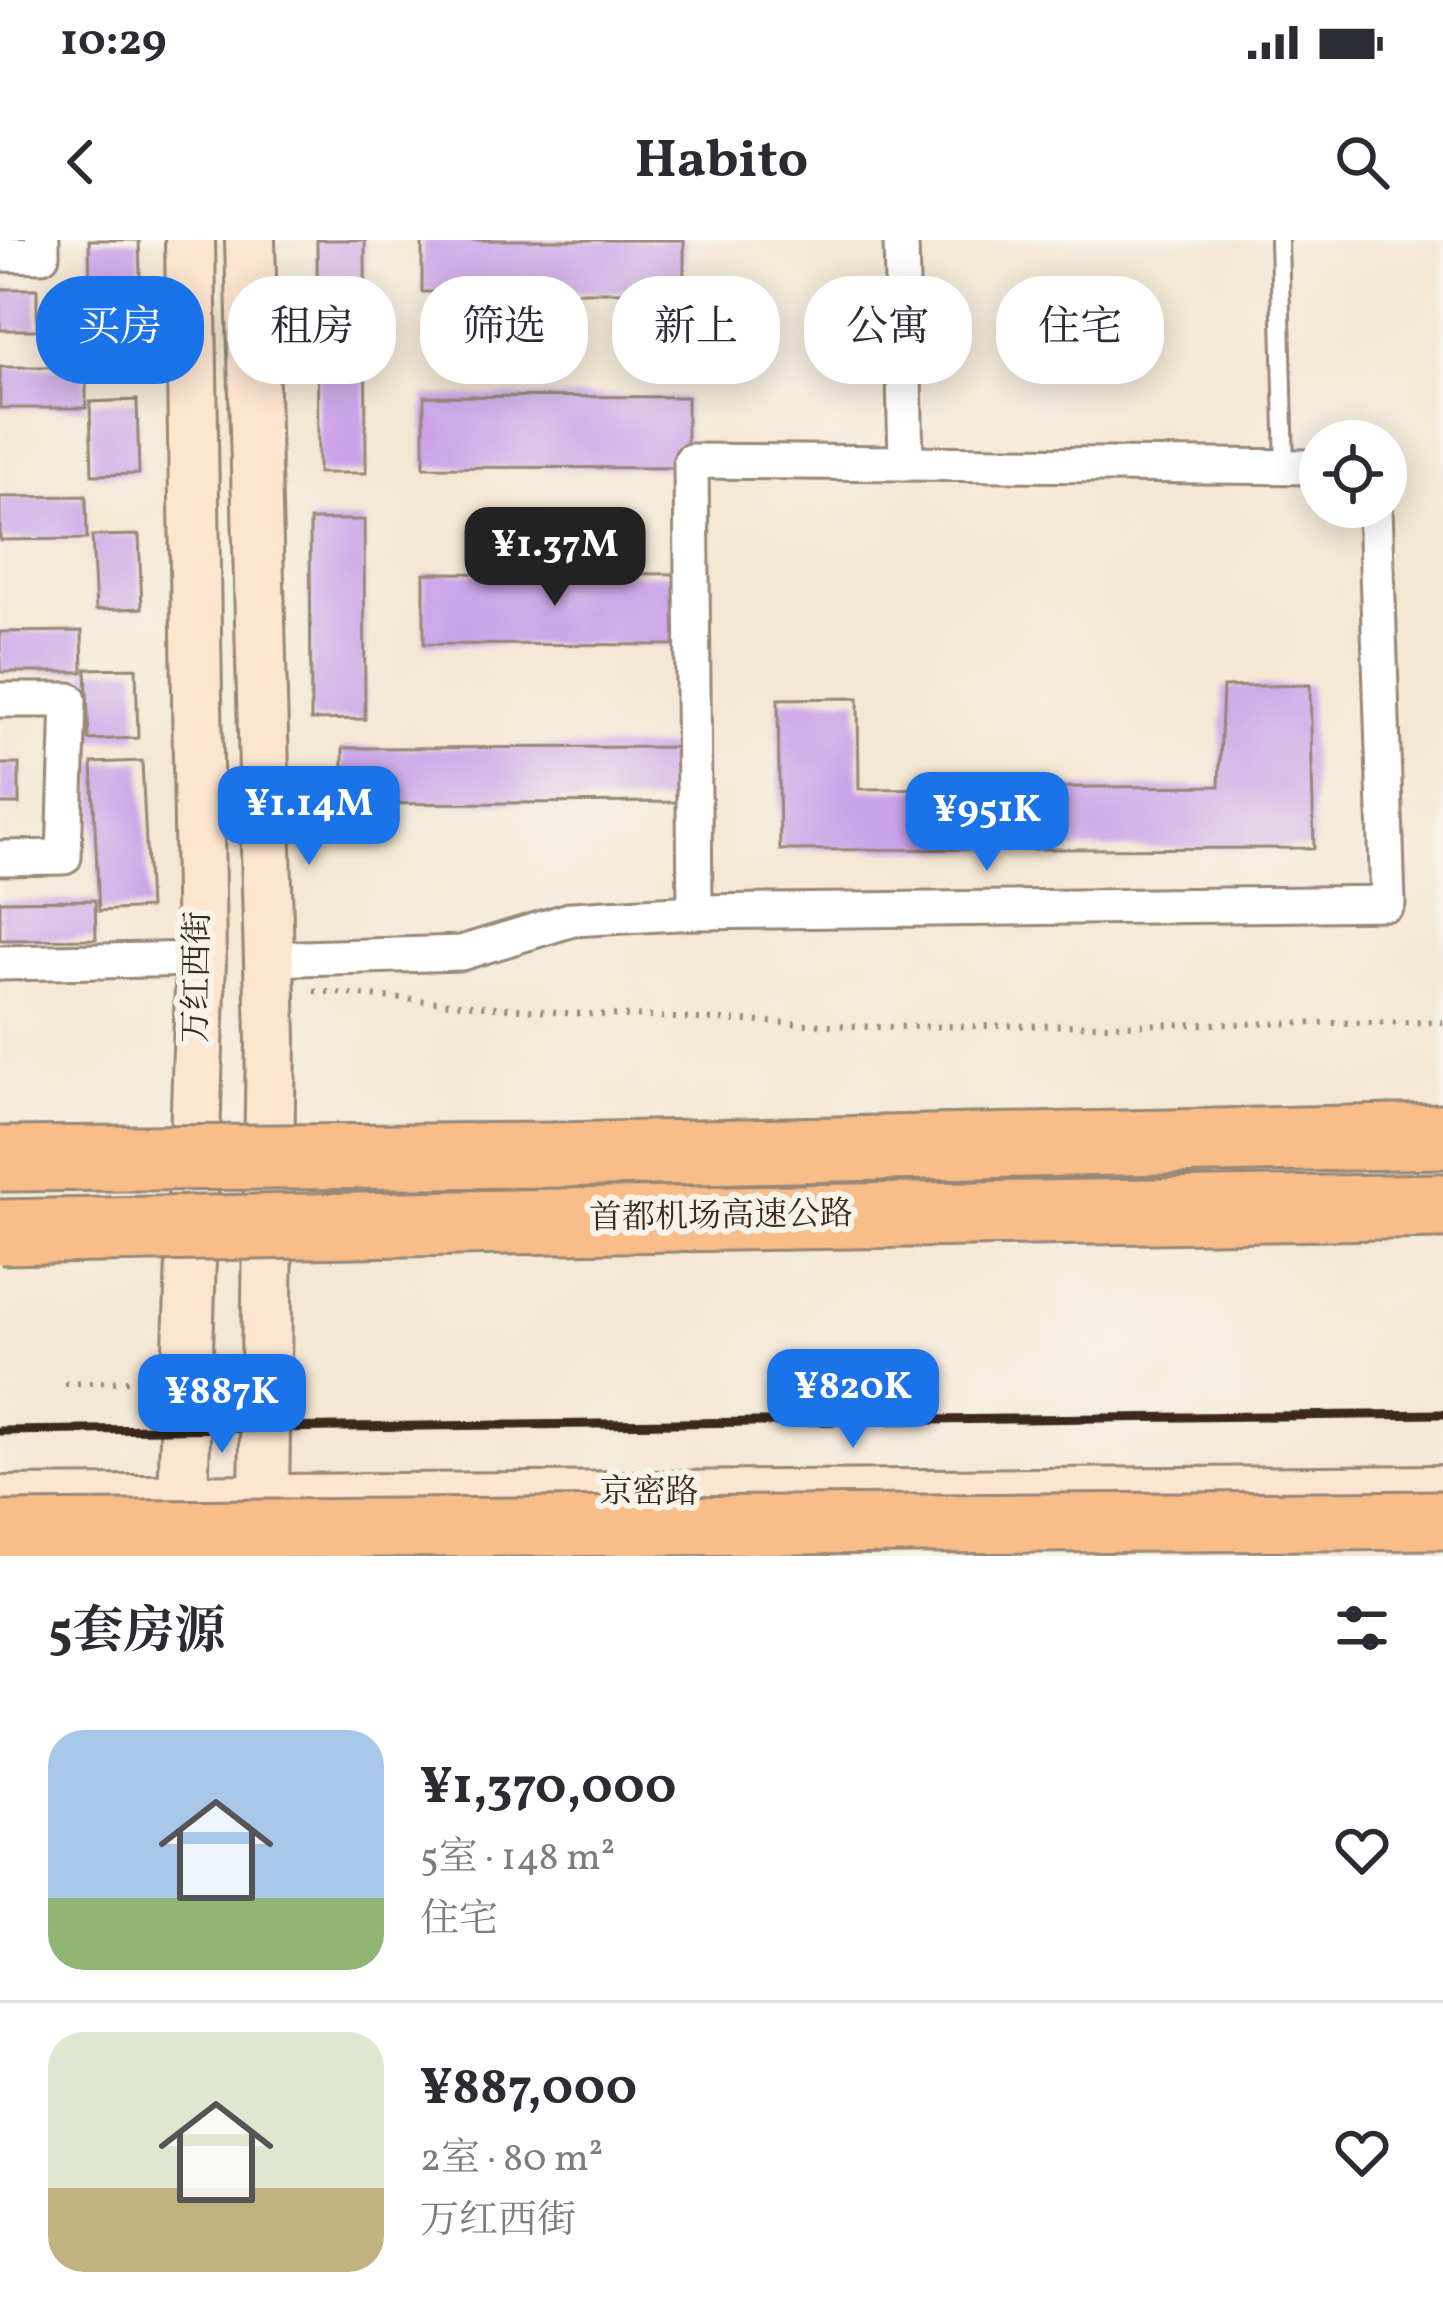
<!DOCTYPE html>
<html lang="zh">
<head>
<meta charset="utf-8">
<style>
  body { margin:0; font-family:Vollkorn,"Noto Serif SC",serif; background:#f7f7f7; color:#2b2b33; height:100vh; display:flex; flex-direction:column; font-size:45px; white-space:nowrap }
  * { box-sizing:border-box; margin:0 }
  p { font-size:39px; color:#7c7c81 }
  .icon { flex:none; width:66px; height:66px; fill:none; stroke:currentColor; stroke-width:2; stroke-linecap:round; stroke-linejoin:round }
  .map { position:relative; height:1316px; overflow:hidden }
  .drawer { display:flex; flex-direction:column; background:#fff; flex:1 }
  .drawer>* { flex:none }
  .hud { position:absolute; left:36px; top:36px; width:1371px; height:108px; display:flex; gap:24px }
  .controls { position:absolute; left:1299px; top:180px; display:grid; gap:24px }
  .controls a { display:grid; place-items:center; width:108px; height:108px; border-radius:50%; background:#fff; box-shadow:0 6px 30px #0003; font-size:60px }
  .price { position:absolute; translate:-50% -102px; padding:0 27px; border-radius:24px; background:#1a73e8; color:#fff; font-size:39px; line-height:78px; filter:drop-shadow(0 3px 6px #0008) }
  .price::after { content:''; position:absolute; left:50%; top:72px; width:36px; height:27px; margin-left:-18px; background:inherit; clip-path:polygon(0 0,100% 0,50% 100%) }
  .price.active { background:#222; color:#fff }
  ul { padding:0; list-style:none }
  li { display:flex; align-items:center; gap:36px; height:300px; padding:0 48px }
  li+li { border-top:3px solid #e1e1e2 }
  li span { display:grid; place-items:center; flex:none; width:336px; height:240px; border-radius:36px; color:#555 }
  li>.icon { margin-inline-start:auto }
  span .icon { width:144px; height:144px; fill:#fffc; stroke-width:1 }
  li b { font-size:51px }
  h2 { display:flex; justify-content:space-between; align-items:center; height:144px; padding:0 48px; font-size:51px }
  .tag { padding:0 42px; border-radius:48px; background:#fff; box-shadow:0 6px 30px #0003; font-size:42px; line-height:108px }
  .tag.active { background:#1a73e8; color:#fff }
  .status { display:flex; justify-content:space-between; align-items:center; height:84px; padding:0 60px; background:#fff; direction:ltr }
  .status svg { height:33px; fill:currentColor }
  header { display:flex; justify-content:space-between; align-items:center; height:156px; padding:0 48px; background:#fff; font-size:54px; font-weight:700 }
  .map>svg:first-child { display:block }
  .building { fill:#caa3e9 }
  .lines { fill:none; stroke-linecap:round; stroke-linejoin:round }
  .service-casing { stroke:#988878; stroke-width:22 }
  .minor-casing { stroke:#988878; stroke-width:39 }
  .secondary-casing { stroke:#988878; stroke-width:54 }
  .motorway-casing { stroke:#988878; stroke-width:69 }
  .path { stroke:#988878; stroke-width:6; stroke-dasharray:3 9; stroke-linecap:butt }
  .service { stroke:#fff; stroke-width:16 }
  .minor { stroke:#fff; stroke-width:33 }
  .secondary { stroke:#fde5d0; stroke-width:48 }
  .motorway { stroke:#f9bd89; stroke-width:63 }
  .rail { stroke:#3b2a1e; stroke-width:9 }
  .trunk-bridge-casing { stroke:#988878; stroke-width:63; stroke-linecap:butt }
  .motorway-bridge-casing { stroke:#988878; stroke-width:69; stroke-linecap:butt }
  .trunk-bridge { stroke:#f9bd89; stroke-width:57 }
  .motorway-bridge { stroke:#f9bd89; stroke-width:63 }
  .labels { text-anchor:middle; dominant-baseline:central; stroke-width:12; stroke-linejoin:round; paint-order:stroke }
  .street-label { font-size:33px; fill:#3b2a1e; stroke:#f7f3e8 }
</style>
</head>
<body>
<div class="status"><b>10:29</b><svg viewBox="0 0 49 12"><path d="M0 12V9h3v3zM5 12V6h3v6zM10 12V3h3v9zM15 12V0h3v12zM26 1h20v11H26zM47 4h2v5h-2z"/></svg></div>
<header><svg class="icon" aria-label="back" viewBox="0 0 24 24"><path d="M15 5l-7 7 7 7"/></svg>Habito<svg class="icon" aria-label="search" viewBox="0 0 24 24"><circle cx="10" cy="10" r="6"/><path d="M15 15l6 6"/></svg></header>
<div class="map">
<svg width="1443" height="1316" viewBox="0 0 1443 1316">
  <rect width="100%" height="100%" fill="#f7f3e8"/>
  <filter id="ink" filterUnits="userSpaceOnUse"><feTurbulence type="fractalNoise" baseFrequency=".00833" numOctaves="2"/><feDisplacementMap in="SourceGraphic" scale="24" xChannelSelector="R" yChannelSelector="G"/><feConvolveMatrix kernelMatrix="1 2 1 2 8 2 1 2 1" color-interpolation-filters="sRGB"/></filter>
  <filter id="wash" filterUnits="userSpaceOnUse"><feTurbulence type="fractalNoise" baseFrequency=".004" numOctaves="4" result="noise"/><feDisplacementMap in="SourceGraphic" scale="48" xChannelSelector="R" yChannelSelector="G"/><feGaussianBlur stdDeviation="2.7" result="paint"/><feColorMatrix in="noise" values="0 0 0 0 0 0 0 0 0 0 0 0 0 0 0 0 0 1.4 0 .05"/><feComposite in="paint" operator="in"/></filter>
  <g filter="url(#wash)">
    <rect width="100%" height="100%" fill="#f4e7d3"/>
    <g id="blocks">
      <g class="building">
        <path d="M89 0H139L142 100 91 101Z"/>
        <path d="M317 0H365L366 233H318Z"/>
        <rect x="422" y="0" width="262" height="52"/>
        <rect x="0" y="49" width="37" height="41"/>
        <rect x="0" y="127" width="86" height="41"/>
        <path d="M424 156 687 157V228L424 227Z"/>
        <path d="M137 160 139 234 92 235 90 162Z"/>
        <path d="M86 256 87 299 0 300V257Z"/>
        <path d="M310 280H364L365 479 311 480Z"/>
        <path d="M139 295 142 368 96 370 92 296Z"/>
        <path d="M424 333 686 334V405L424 404Z"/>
        <path d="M82 391 83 432H0V392Z"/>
        <path d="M136 428 138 498 89 500 86 429Z"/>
        <path d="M1310 445 1314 608 780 610 778 459 858 458 859 549 1219 546 1223 447Z"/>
        <path d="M687 507V562L343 564V508Z"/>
        <path d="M142 521 149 668 99 671 92 523Z"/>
        <rect x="0" y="524" width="19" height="40"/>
        <path d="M95 660 96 699 0 700V661Z"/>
      </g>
    </g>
  </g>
  <g filter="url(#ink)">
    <use href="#blocks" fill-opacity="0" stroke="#988878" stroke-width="3"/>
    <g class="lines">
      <g class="service-casing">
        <path id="service" d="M1279 0 1285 227"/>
      </g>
      <g class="minor-casing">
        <g id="minor">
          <path d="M901 0 906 223"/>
          <path d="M0 14 42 15V0"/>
          <path d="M0 460H69L64 617 0 618"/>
          <path d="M695 672 691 221 1320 227"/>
          <path d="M269 719 461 713 573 679 695 672 1388 663 1375 267"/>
          <path d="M0 723 201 719"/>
        </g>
      </g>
      <g class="secondary-casing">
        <g id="secondary">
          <path d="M250 0 271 798 264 1257"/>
          <path d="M183 1259 201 719 190 0"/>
          <path d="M0 1261 1443 1250"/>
        </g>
      </g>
      <g class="motorway-casing">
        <g id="motorway">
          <path d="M557 915 1443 896"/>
          <path d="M562 981 1443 966"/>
        </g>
      </g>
      <g class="path">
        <path d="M314 751 564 773 876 787 1443 782"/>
        <path d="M65 1144 152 1140"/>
      </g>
      <use href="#service" class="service"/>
      <use href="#minor" class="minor"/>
      <use href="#secondary" class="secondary"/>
      <use href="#motorway" class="motorway"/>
      <path class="rail" d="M0 1191 1443 1174"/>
      <g class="trunk-bridge-casing">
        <path id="trunk-bridge" d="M0 1291 1443 1280"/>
      </g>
      <g class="motorway-bridge-casing">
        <g id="motorway-bridge">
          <path d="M0 919 557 915"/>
          <path d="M0 992 562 981"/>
        </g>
      </g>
      <use href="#trunk-bridge" class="trunk-bridge"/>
      <use href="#motorway-bridge" class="motorway-bridge"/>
    </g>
  </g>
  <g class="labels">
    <g class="street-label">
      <text transform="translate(199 737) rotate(-89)">万红西街</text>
      <text transform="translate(721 978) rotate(-1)">首都机场高速公路</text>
      <text x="649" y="1254">京密路</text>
    </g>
  </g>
</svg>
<div class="controls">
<a><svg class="icon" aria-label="locate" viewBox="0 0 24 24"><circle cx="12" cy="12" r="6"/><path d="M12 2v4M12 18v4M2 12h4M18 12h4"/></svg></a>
</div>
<b class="price active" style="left:555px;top:369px">¥1.37M</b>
<b class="price" style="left:309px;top:628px">¥1.14M</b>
<b class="price" style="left:987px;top:634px">¥951K</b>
<b class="price" style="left:853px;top:1211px">¥820K</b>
<b class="price" style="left:222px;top:1216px">¥887K</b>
<div class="hud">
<a class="tag active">买房</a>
<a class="tag">租房</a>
<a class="tag">筛选</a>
<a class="tag">新上</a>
<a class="tag">公寓</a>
<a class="tag">住宅</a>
</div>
</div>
<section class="drawer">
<h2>5套房源<svg class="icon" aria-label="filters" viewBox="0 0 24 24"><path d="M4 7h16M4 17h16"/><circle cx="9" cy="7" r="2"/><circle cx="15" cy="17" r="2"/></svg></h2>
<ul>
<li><span style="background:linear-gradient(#a9c7e8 70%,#8fb573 0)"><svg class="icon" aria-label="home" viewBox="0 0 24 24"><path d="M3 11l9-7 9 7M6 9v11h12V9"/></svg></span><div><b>¥1,370,000</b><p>5室 · 148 m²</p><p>住宅</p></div><svg class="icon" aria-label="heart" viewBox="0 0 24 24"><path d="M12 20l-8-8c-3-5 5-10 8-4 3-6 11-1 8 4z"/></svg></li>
<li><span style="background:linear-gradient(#dfe7d0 65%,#c2b280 0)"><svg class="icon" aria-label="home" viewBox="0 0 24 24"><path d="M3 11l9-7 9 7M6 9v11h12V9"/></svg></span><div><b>¥887,000</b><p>2室 · 80 m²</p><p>万红西街</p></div><svg class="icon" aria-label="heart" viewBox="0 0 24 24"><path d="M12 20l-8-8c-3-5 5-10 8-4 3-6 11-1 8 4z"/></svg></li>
</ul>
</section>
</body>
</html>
